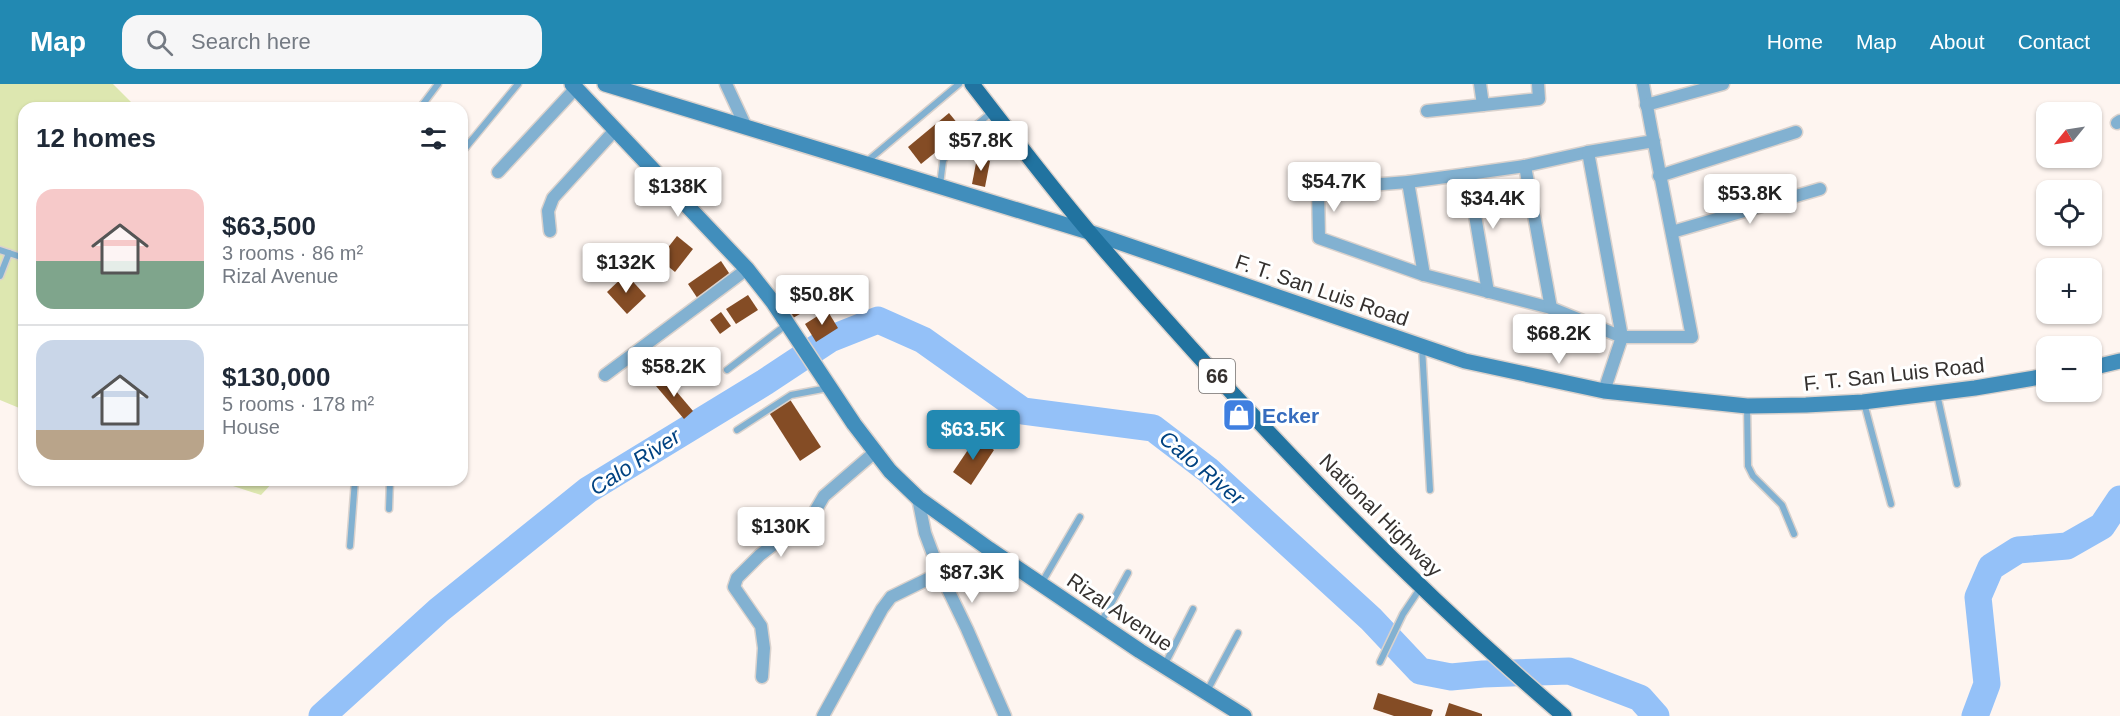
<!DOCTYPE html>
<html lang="en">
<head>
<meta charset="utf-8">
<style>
  body { margin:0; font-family:Helvetica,sans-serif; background:#f6f6f7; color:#1f2937; height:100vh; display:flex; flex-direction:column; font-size:22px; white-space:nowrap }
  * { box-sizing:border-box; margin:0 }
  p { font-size:20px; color:#747a83 }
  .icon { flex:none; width:33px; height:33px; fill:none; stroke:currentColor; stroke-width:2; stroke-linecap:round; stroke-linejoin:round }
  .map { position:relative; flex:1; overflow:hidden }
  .panel { position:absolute; left:18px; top:18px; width:450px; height:384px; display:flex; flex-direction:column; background:#fff; border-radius:18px; box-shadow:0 2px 4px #0004 }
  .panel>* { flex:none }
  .needle { width:39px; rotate:240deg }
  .controls { position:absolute; left:2036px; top:18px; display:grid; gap:12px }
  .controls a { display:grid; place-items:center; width:66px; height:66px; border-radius:12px; background:#fff; box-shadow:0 2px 4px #0004; font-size:30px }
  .price { position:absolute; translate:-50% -51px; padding:0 14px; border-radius:6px; background:#fff; color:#222; font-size:20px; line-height:39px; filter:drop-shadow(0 2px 3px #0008) }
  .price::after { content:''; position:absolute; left:50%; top:36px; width:18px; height:14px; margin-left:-9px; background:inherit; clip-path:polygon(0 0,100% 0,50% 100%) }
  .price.active { background:#2289b2; color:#fff }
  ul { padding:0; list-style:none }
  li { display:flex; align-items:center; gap:18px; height:150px; padding:0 18px }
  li+li { border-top:2px solid #e0e1e3 }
  li span { display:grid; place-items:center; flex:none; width:168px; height:120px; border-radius:18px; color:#555 }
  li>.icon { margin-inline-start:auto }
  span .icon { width:72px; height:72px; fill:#fffc; stroke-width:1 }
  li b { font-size:26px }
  h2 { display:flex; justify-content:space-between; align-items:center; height:72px; padding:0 18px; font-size:26px }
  header { display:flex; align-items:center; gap:36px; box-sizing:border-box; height:84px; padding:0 30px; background:#2289b2; color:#fff }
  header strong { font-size:28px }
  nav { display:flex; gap:33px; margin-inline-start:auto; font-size:21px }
  .search { width:420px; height:54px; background:#f6f6f7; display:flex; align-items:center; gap:15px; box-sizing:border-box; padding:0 21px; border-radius:18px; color:#747a83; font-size:22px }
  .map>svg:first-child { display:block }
  .green { fill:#dde7b0 }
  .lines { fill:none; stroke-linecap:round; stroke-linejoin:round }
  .river { stroke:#94c1f8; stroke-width:27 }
  .building { fill:#844c25 }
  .service-casing { stroke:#dad2cd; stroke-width:9 }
  .minor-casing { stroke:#dad2cd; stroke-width:15 }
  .secondary-casing { stroke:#dad2cd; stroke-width:18 }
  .primary-casing { stroke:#dad2cd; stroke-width:18 }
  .service { stroke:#82b1d1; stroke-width:6 }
  .minor { stroke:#82b1d1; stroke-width:12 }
  .secondary { stroke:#418ebc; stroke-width:15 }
  .primary { stroke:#2173a0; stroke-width:15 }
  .labels { text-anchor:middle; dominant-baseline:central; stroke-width:6; stroke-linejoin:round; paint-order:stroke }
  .shield { fill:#fff; stroke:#726f6d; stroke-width:1.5 }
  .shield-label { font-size:20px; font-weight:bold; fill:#35312f }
  .street-label { font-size:21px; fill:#35312f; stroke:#fff }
  .shop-label { font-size:21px; font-weight:bold; fill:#366cbe; stroke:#fff; text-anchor:start }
  .water-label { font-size:22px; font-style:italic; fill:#004281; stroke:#fff }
</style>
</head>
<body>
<header>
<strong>Map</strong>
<div class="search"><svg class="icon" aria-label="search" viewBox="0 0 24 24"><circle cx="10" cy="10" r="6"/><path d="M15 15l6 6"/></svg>Search here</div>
<nav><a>Home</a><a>Map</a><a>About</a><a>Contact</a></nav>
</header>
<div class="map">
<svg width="2120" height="632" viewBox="0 0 2120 632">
  <rect width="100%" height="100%" fill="#fef5f0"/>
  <g class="green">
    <path d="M0 0H113L137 24H24V326L0 316Z"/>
    <path d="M180 396H275L261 411 233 402 192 401Z"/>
  </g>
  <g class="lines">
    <g class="river">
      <path d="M322 632 439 526 588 406 765 298 830 255 878 236 923 256 1023 327 1153 344 1208 386 1371 535 1420 587 1451 593 1483 590 1569 587 1640 614 1656 632"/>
      <path d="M1975 632 1987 600 1978 513 1991 483 2018 466 2067 462 2102 442 2120 415"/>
    </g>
  </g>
  <g class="building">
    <path d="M949 29 963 46 921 80 908 63Z"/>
    <path d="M977 74 990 77 985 103 972 100Z"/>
    <path d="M677 152 693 165 675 188 659 175Z"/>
    <path d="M721 177 731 192 698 215 688 200Z"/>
    <path d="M626 190 646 212 627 230 607 208Z"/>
    <path d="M802 206 812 223 793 234 783 217Z"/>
    <path d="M748 211 758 226 736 240 726 225Z"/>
    <path d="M827 226 838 244 816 258 805 240Z"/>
    <path d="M721 228 731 242 720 250 710 236Z"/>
    <path d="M665 294 693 327 684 335 656 302Z"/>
    <path d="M789 314 821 363 800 377 768 327Z"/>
    <path d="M976 354 994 366 971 401 953 388Z"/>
    <path d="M1378 609 1433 626 1431 632H1394L1373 625Z"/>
    <path d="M1449 619 1482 630V632H1445Z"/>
  </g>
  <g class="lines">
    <g class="service-casing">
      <g id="service">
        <path d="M420 24 438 0"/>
        <path d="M462 68 518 0"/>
        <path d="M865 79 959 0"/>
        <path d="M940 101 943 77 951 62 992 28"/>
        <path d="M0 166 24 174"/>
        <path d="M0 192 9 169"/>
        <path d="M1422 263 1430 406"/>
        <path d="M727 286 786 241"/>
        <path d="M1937 310 1957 400"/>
        <path d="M1864 319 1891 420"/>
        <path d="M1747 322 1748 382 1753 392 1782 421 1794 450"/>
        <path d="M737 346 791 311 828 304"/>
        <path d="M389 425 390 396"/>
        <path d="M350 462 355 396"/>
        <path d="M1041 500 1080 433"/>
        <path d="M1100 540 1128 489"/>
        <path d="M1380 578 1403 530 1421 503"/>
        <path d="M1164 582 1193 525"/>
        <path d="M1206 609 1238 549"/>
      </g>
    </g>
    <g class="minor-casing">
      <g id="minor">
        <path d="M726 0 746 43"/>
        <path d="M1480 0 1483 21"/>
        <path d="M1643 0C1658 84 1676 169 1692 253H1622L1551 224 1424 191 1319 154 1318 105 1408 98 1468 90 1525 82 1588 68 1654 57"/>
        <path d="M1646 21 1723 0"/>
        <path d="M1427 27 1539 15 1538 0"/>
        <path d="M2117 39 2120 37"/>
        <path d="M1588 68 1622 253 1604 307"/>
        <path d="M1525 82 1551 224"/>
        <path d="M498 88 576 4"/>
        <path d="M1468 90 1488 208"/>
        <path d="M1659 92 1796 48"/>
        <path d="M1408 98 1424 191"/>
        <path d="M550 147 548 127 553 114 615 46"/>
        <path d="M1672 148 1820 105"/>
        <path d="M605 291 747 185"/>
        <path d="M918 414 925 449 940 489 967 545 1005 632"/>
        <path d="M762 593 764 564 761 542 734 503 737 494 760 471 814 429 824 412 875 368"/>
        <path d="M823 632 882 525 891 513 940 489"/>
      </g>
    </g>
    <g class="secondary-casing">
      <g id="secondary">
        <path d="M572 0 747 185 773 218 854 340 890 387 918 414 989 465 1140 567 1244 632"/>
        <path d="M605 0 1089 148 1465 277 1604 307 1747 322 1806 321 1863 318 1975 304 2046 292"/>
        <path d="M2091 284 2120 277"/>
      </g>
    </g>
    <g class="primary-casing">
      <path id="primary" d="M972 0C1011 50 1049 101 1090 149 1237 320 1393 486 1564 632"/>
    </g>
    <use href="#service" class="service"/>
    <use href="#minor" class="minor"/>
    <use href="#secondary" class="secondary"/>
    <use href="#primary" class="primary"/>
  </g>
  <defs>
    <g id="shop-square" transform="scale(1.725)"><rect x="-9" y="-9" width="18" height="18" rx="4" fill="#3f7fe0" stroke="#fff"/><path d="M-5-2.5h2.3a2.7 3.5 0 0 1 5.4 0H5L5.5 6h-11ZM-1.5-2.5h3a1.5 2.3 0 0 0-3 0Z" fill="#fff"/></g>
  </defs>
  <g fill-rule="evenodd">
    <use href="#shop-square" x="1239" y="331"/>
  </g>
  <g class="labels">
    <rect class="shield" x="1199" y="275" width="36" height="34" rx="4.5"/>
    <g class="shield-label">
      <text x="1217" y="292">66</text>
    </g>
    <g class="street-label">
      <text transform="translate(1322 206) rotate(19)">F. T. San Luis Road</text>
      <text transform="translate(1894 290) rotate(-6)">F. T. San Luis Road</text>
      <text transform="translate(1381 431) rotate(45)">National Highway</text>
      <text transform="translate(1120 528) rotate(34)">Rizal Avenue</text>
    </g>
    <g class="shop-label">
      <text x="1262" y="331">Ecker</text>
    </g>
    <g class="water-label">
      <text transform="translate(635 378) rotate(-33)">Calo River</text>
      <text transform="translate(1202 384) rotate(40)">Calo River</text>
    </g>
  </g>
</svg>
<div class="controls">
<a><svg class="needle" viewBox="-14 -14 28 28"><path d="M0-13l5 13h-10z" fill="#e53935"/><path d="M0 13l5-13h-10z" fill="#747a83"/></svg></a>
<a><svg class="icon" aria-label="locate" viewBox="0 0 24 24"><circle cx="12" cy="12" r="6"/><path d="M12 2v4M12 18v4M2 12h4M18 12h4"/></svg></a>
<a>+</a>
<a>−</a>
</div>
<b class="price" style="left:981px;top:88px">$57.8K</b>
<b class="price" style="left:1334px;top:129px">$54.7K</b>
<b class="price" style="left:678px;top:134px">$138K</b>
<b class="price" style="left:1750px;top:141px">$53.8K</b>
<b class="price" style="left:1493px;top:146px">$34.4K</b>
<b class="price" style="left:626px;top:210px">$132K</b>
<b class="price" style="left:822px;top:242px">$50.8K</b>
<b class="price" style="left:1559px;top:281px">$68.2K</b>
<b class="price" style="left:674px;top:314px">$58.2K</b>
<b class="price active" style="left:973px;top:377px">$63.5K</b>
<b class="price" style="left:781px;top:474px">$130K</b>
<b class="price" style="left:972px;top:520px">$87.3K</b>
<section class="panel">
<h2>12 homes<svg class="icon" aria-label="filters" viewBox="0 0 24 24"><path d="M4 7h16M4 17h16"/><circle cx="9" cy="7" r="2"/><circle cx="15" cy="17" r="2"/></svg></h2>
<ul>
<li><span style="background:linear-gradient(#f6c9c9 60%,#7fa58c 0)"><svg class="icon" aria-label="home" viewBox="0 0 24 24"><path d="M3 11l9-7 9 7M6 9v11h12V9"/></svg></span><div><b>$63,500</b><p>3 rooms · 86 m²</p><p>Rizal Avenue</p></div></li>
<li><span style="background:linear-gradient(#c9d6e8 75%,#b9a48a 0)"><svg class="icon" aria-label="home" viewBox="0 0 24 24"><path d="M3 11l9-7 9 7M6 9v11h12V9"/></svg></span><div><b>$130,000</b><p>5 rooms · 178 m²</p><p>House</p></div></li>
</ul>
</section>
</div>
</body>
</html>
